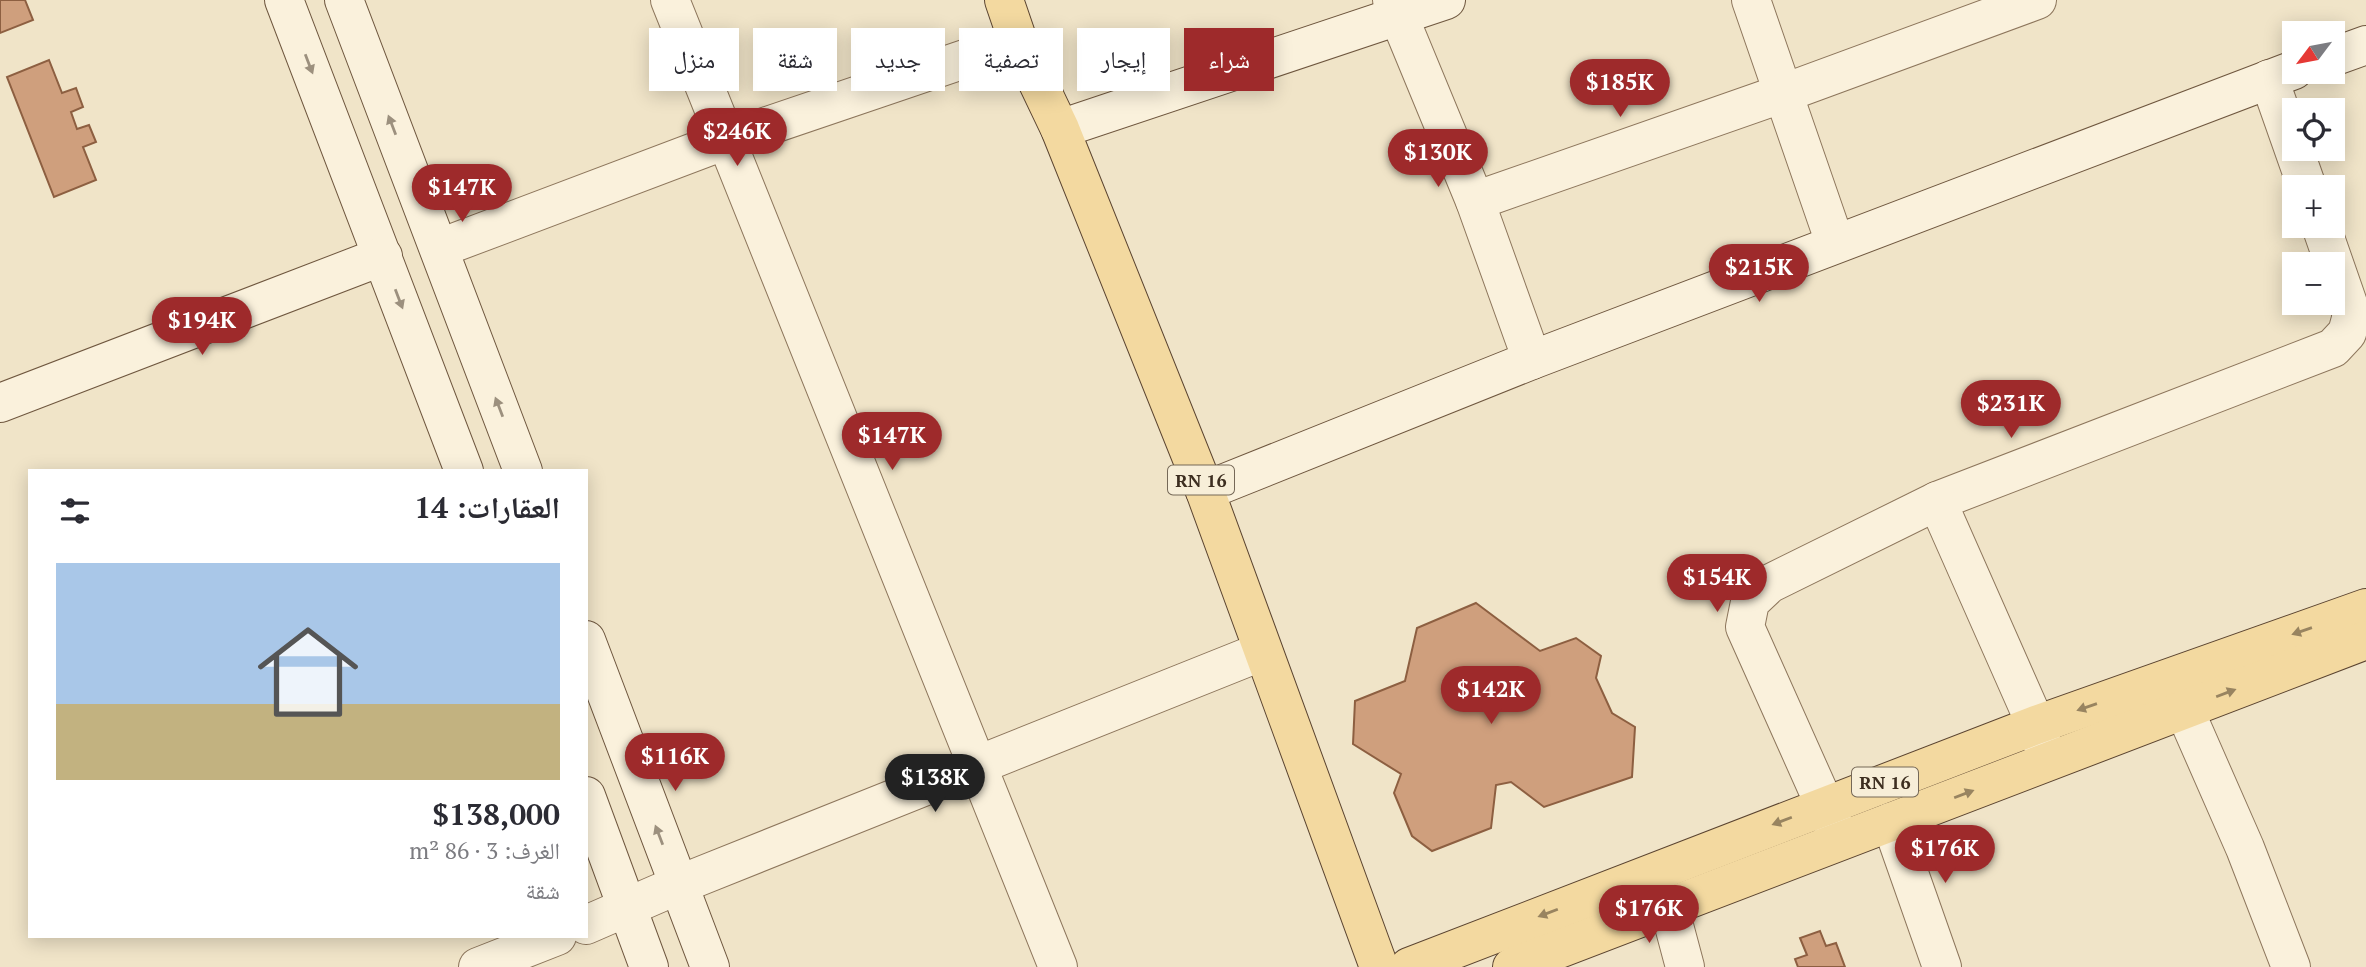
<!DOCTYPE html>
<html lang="ar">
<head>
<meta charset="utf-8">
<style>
  body { margin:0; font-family:"PT Serif","Noto Naskh Arabic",serif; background:#f2f2f3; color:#2b2b33; direction:rtl; height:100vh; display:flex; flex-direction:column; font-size:26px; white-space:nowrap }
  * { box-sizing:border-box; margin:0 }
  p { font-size:23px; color:#7c7c81 }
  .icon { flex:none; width:38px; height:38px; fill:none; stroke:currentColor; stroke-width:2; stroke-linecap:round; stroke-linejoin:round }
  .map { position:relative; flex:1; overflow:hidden; direction:ltr }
  .sheet { position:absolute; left:28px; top:469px; width:560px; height:469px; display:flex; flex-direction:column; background:#fff; border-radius:0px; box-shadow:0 4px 18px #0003; direction:rtl }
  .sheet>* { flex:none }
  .hud { position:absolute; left:609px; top:28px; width:665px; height:63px; direction:rtl; display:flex; gap:14px }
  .needle { width:46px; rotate:238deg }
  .tools { position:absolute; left:2282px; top:21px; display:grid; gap:14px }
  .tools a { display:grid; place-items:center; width:63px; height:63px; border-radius:0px; background:#fff; box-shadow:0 4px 18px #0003; font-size:35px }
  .price { position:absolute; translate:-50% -60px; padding:0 16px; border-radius:24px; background:#9e2a2b; color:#fff; font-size:23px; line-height:46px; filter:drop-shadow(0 2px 4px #0008) }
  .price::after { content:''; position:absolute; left:50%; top:42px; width:21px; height:16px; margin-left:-10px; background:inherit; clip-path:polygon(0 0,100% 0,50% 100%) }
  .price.selected { background:#222; color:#fff }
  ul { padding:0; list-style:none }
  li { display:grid; align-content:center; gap:14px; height:371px; padding:0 28px }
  li span { display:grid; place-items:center; height:217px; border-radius:0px; color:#555 }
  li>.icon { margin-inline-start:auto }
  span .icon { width:126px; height:126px; fill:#fffc; stroke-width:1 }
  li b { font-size:30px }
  h2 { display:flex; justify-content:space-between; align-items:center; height:84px; padding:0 28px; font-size:30px }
  .pill { padding:0 24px; border-radius:0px; background:#fff; box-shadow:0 4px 18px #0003; font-size:24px; line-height:63px }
  .pill.selected { background:#9e2a2b; color:#fff }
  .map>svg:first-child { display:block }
  .building { fill:#cf9f7d; stroke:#8d5f41; stroke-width:2 }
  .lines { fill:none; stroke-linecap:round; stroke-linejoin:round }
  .street-casing { stroke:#8d765c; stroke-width:40 }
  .secondary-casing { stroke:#6f573f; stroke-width:40 }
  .primary-casing { stroke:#5b4430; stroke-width:40 }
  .street { stroke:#faf1dc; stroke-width:38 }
  .secondary { stroke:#faf1dc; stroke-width:38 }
  .primary { stroke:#f3d9a0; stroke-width:38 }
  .oneway { fill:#9c907e }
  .oneway2 { fill:#988460 }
  .labels { text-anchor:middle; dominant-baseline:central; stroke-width:5; stroke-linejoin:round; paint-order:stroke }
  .shield { fill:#f7eed8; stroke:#756857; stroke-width:2 }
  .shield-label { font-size:18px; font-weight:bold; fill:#3d2e20 }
</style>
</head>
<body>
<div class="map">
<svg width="2366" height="967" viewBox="0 0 2366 967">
  <rect width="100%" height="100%" fill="#f0e4c8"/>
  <g class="building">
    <path d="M0 0H25L33 20 0 33Z"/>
    <path d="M49 60 62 93 76 88 83 107 71 112 77 129 89 125 96 142 83 147 96 180 54 197 7 77Z"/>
    <path d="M1476 603 1540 651 1576 638 1601 656 1596 678 1612 713 1635 727 1632 777 1544 807 1511 782 1496 785 1491 828 1432 851 1412 836 1394 793 1401 774 1353 744 1355 701 1405 681 1417 628Z"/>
    <path d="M1820 931 1826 946 1836 943 1845 967H1798L1795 959 1807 955 1800 938Z"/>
  </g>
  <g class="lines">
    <g class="street-casing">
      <g id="street">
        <path d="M670 0 1058 967"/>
        <path d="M1392 0 1475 201 1532 360"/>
        <path d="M1751 0 1835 243"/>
        <path d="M2269 79 2307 187"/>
        <path d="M1475 201 1784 93 2037 0"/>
        <path d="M440 248 726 140 1018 41"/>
        <path d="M2184 709 2245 848 2291 967"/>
        <path d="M2047 757 2036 725 1937 501 2333 348 2347 333 2352 315 2321 226"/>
        <path d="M1891 822 1942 967"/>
        <path d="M1838 835 1745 627 1750 602 1769 584 1937 501"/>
        <path d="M1669 907 1685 967"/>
        <path d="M586 925 678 885 1263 651"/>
        <path d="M478 967 557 936"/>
      </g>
    </g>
    <g class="secondary-casing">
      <g id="secondary">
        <path d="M284 0 464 471"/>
        <path d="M344 0 523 471"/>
        <path d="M2333 57 2366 45"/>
        <path d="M1060 129 1446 0"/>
        <path d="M0 403 383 256"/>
        <path d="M1205 491 1532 360 2294 70"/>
        <path d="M586 640 710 967"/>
        <path d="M586 796 649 967"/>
      </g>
    </g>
    <g class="primary-casing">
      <g id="primary">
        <path d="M1004 0 1018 41 1060 129 1205 491 1379 967"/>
        <path d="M1409 967 2036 725 2366 608"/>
        <path d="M1512 967 2366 640"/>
      </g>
    </g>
    <use href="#street" class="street"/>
    <use href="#secondary" class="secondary"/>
    <use href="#primary" class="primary"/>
  </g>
  <defs><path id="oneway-solid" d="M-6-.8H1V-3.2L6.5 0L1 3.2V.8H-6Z" transform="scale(1.75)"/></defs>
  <g class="oneway">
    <use href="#oneway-solid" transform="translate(309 64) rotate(69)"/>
    <use href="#oneway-solid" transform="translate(392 125) rotate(-111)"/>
    <use href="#oneway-solid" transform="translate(399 299) rotate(69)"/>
    <use href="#oneway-solid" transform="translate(499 407) rotate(-111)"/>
    <use href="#oneway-solid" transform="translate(659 835) rotate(-111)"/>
  </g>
  <g class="oneway2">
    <use href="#oneway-solid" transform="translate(2302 631) rotate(161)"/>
    <use href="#oneway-solid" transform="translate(2226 693) rotate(-21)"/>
    <use href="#oneway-solid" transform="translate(2087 707) rotate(161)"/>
    <use href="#oneway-solid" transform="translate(1964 794) rotate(-21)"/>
    <use href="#oneway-solid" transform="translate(1782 821) rotate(159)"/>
    <use href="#oneway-solid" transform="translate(1548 913) rotate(159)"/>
  </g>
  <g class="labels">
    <g class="shield">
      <rect x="1168" y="465.5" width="66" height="29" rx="5"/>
      <rect x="1852" y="767.5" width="66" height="29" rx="5"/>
    </g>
    <g class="shield-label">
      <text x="1201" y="480">RN 16</text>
      <text x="1885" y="782">RN 16</text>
    </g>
  </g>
</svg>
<div class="tools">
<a><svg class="needle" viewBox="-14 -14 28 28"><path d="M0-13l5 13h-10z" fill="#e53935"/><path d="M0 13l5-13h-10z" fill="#7c7c81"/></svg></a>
<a><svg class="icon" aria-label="locate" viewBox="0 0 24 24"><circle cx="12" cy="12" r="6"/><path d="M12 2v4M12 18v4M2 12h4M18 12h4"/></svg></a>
<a>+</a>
<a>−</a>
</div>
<b class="price" style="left:1620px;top:119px">$185K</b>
<b class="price" style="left:737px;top:168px">$246K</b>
<b class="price" style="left:1438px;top:189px">$130K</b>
<b class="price" style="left:462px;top:224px">$147K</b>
<b class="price" style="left:1759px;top:304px">$215K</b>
<b class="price" style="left:202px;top:357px">$194K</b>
<b class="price" style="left:2011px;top:440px">$231K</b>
<b class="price" style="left:892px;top:472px">$147K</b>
<b class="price" style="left:1717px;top:614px">$154K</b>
<b class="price" style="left:1491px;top:726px">$142K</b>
<b class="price" style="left:675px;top:793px">$116K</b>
<b class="price selected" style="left:935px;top:814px">$138K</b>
<b class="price" style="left:1945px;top:885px">$176K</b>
<b class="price" style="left:1649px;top:945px">$176K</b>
<div class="hud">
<a class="pill selected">شراء</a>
<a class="pill">إيجار</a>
<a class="pill">تصفية</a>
<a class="pill">جديد</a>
<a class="pill">شقة</a>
<a class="pill">منزل</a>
</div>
<section class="sheet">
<h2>العقارات: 14<svg class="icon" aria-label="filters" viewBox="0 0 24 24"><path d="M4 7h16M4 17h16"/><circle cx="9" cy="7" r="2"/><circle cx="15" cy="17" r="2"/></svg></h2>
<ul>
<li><span style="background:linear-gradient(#a9c7e8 65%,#c2b280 0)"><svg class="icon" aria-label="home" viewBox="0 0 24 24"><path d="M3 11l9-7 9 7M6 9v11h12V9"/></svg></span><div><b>$138,000</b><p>الغرف: 3 · 86 m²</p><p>شقة</p></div></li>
</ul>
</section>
</div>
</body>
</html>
